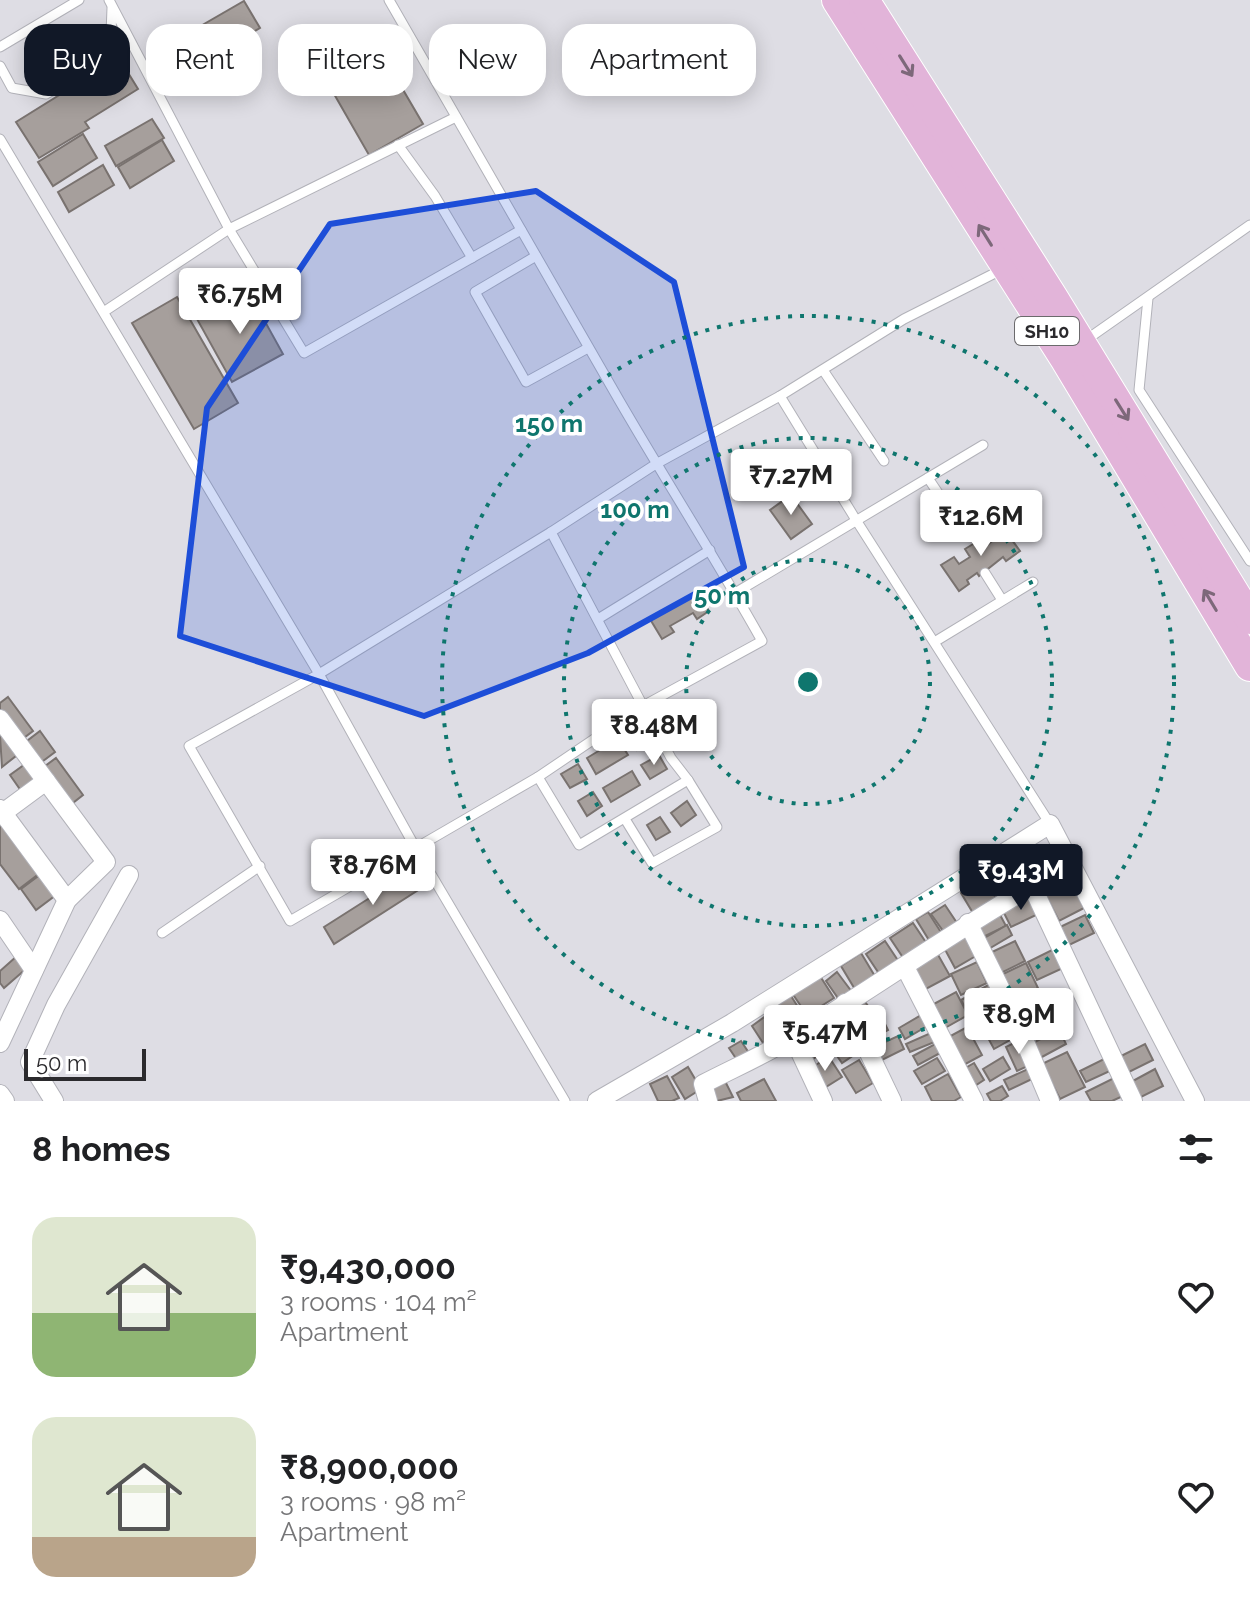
<!DOCTYPE html>
<html lang="en">
<head>
<meta charset="utf-8">
<style>
  body { margin:0; font-family:Raleway,sans-serif; background:#f6f6f6; color:#202124; height:100vh; display:flex; flex-direction:column; font-size:30px; white-space:nowrap }
  * { box-sizing:border-box; margin:0 }
  p { font-size:26px; color:#757577 }
  .icon { flex:none; width:44px; height:44px; fill:none; stroke:currentColor; stroke-width:2; stroke-linecap:round; stroke-linejoin:round }
  .map { position:relative; height:1101px; overflow:hidden }
  .drawer { display:flex; flex-direction:column; background:#fff; flex:1 }
  .drawer>* { flex:none }
  .banner { position:absolute; left:24px; top:24px; width:800px; height:72px; display:flex; gap:16px }
  .scale { position:absolute; left:24px; bottom:20px; width:122px; box-sizing:border-box; padding-left:8px; border:4px solid #2b2a2d; border-top:0; font-size:22px; line-height:28px; white-space:nowrap; color:#2b2a2d; -webkit-text-stroke:6px #fff; paint-order:stroke }
  .price { position:absolute; translate:-50% -68px; padding:0 18px; border-radius:8px; background:#fff; color:#222; font-size:26px; line-height:52px; filter:drop-shadow(0 2px 4px #0008) }
  .price::after { content:''; position:absolute; left:50%; top:48px; width:24px; height:18px; margin-left:-12px; background:inherit; clip-path:polygon(0 0,100% 0,50% 100%) }
  .price.active { background:#111827; color:#fff }
  ul { padding:0; list-style:none }
  li { display:flex; align-items:center; gap:24px; height:200px; padding:0 32px }
  li span { display:grid; place-items:center; flex:none; width:224px; height:160px; border-radius:24px; color:#555 }
  li>.icon { margin-inline-start:auto }
  span .icon { width:96px; height:96px; fill:#fffc; stroke-width:1 }
  li b { font-size:34px }
  h2 { display:flex; justify-content:space-between; align-items:center; height:96px; padding:0 32px; font-size:34px }
  .tag { padding:0 28px; border-radius:24px; background:#fff; box-shadow:0 4px 20px #0003; font-size:28px; line-height:72px }
  .tag.active { background:#111827; color:#fff }
  .map>svg:first-child { display:block }
  .building { fill:#a69f9c; stroke:#79726f; stroke-width:2 }
  .lines { fill:none; stroke-linecap:round; stroke-linejoin:round }
  .service-casing { stroke:#b2b2b9; stroke-width:11 }
  .minor-casing { stroke:#b2b2b9; stroke-width:20 }
  .primary-casing { stroke:#fff; stroke-width:32 }
  .service { stroke:#fff; stroke-width:9 }
  .minor { stroke:#fff; stroke-width:18 }
  .primary { stroke:#e2b4d9; stroke-width:30 }
  .oneway { stroke:#7d687a }
  .marked { fill:#1d4ed8; fill-opacity:0.2; stroke:#1d4ed8; stroke-width:6; stroke-linejoin:round }
  .ring { fill:none; stroke:#0f766e; stroke-width:4; stroke-dasharray:4 8 }
  .labels { text-anchor:middle; dominant-baseline:central; stroke-width:7; stroke-linejoin:round; paint-order:stroke }
  .shield { fill:#fff; stroke:#6b6a6c; stroke-width:2 }
  .shield-label { font-size:18px; font-weight:bold; fill:#2b2a2d }
  .centre { fill:#0f766e; stroke:#fff; stroke-width:4 }
  .ring-label { font-size:24px; text-anchor:middle; font-weight:bold; fill:#0f766e; stroke:#fff; stroke-width:7; stroke-linejoin:round; paint-order:stroke }
</style>
</head>
<body>
<div class="map">
<svg width="1250" height="1101" viewBox="0 0 1250 1101">
  <rect width="100%" height="100%" fill="#dedde4"/>
  <g class="building">
    <path d="M244 1 260 28 175 78 159 50Z"/>
    <path d="M371 35 423 124 369 155 318 66Z"/>
    <path d="M119 58 138 89 85 122 89 128 39 158 16 122Z"/>
    <path d="M152 119 164 138 116 166 105 146Z"/>
    <path d="M83 134 97 158 53 186 38 162Z"/>
    <path d="M162 140 174 161 130 188 118 167Z"/>
    <path d="M103 165 114 185 69 212 58 192Z"/>
    <path d="M248 291 283 354 232 382 197 319Z"/>
    <path d="M177 297 238 403 194 429 132 323Z"/>
    <path d="M791 495 812 524 791 539 770 510Z"/>
    <path d="M1001 525 1020 551 1006 561 1003 557 979 576 977 573 967 580 969 584 959 591 941 565 954 557 959 564 970 557 965 549 978 541 983 548 991 542 986 535Z"/>
    <path d="M697 591 709 611 697 619 693 613 670 626 674 632 662 639 650 619Z"/>
    <path d="M8 697 33 731 21 740 0 711V703Z"/>
    <path d="M645 727 653 741 637 750 629 737Z"/>
    <path d="M40 731 55 752 39 764 23 744Z"/>
    <path d="M5 732 21 752 2 767 0 736Z"/>
    <path d="M618 739 628 755 596 774 587 758Z"/>
    <path d="M659 755 667 769 650 779 641 765Z"/>
    <path d="M56 758 83 795 69 806 41 769Z"/>
    <path d="M28 762 43 781 24 795 10 775Z"/>
    <path d="M578 764 587 779 570 788 561 774Z"/>
    <path d="M632 771 640 785 611 802 603 788Z"/>
    <path d="M593 792 602 806 587 816 578 801Z"/>
    <path d="M687 801 696 815 681 826 671 813Z"/>
    <path d="M660 817 670 832 656 840 647 825Z"/>
    <path d="M0 820 40 873 19 889 0 864Z"/>
    <path d="M412 871 423 887 334 944 324 927Z"/>
    <path d="M41 874 56 895 36 910 21 889Z"/>
    <path d="M1067 875 1084 908 1059 921 1042 888Z"/>
    <path d="M983 878 996 898 973 913 961 893Z"/>
    <path d="M1030 897 1038 914 1011 927 1003 911Z"/>
    <path d="M945 905 959 926 946 935 931 914Z"/>
    <path d="M998 911 1006 926 979 939 972 924Z"/>
    <path d="M928 912 944 937 932 945 916 919Z"/>
    <path d="M1085 915 1094 933 1067 946 1058 928Z"/>
    <path d="M913 923 929 947 906 962 890 938Z"/>
    <path d="M1007 925 1012 935 987 950 981 940Z"/>
    <path d="M968 930 981 953 955 968 942 944Z"/>
    <path d="M885 941 901 965 882 978 866 954Z"/>
    <path d="M1015 941 1025 961 1001 973 990 953Z"/>
    <path d="M1054 949 1063 968 1037 980 1028 962Z"/>
    <path d="M861 953 876 978 856 991 841 966Z"/>
    <path d="M937 953 950 976 924 990 911 967Z"/>
    <path d="M17 956 27 968 4 988 0 983V971Z"/>
    <path d="M977 962 987 983 961 995 951 974Z"/>
    <path d="M1026 963 1038 988 1014 1001 1001 975Z"/>
    <path d="M837 972 852 992 840 1001 826 981Z"/>
    <path d="M820 976 834 998 807 1015 792 993Z"/>
    <path d="M990 984 1002 1007 974 1023 961 1000Z"/>
    <path d="M1040 991 1051 1012 1027 1026 1016 1005Z"/>
    <path d="M956 992 968 1015 945 1028 932 1005Z"/>
    <path d="M791 996 805 1018 791 1027 777 1005Z"/>
    <path d="M863 999 876 1017 862 1027 850 1009Z"/>
    <path d="M843 1008 858 1031 834 1046 819 1024Z"/>
    <path d="M1006 1011 1019 1035 994 1049 981 1025Z"/>
    <path d="M770 1013 784 1033 765 1046 752 1026Z"/>
    <path d="M923 1014 929 1025 905 1039 899 1028Z"/>
    <path d="M1053 1014 1059 1025 1031 1039 1026 1028Z"/>
    <path d="M882 1018 888 1030 867 1041 861 1029Z"/>
    <path d="M967 1027 982 1055 960 1067 945 1039Z"/>
    <path d="M817 1029 830 1047 813 1059 800 1041Z"/>
    <path d="M1059 1029 1066 1044 1040 1058 1033 1043Z"/>
    <path d="M933 1032 937 1041 910 1052 906 1044Z"/>
    <path d="M898 1036 904 1049 878 1062 872 1048Z"/>
    <path d="M852 1037 860 1051 842 1063 833 1050Z"/>
    <path d="M1020 1040 1032 1064 1017 1071 1006 1047Z"/>
    <path d="M741 1041 749 1053 737 1060 729 1048Z"/>
    <path d="M937 1043 942 1052 918 1065 913 1056Z"/>
    <path d="M1145 1044 1153 1060 1129 1072 1121 1056Z"/>
    <path d="M1067 1052 1085 1087 1060 1099 1042 1064Z"/>
    <path d="M829 1057 842 1077 821 1090 809 1069Z"/>
    <path d="M1003 1057 1010 1069 990 1081 983 1069Z"/>
    <path d="M937 1058 945 1071 922 1084 914 1071Z"/>
    <path d="M1106 1058 1112 1070 1086 1082 1080 1071Z"/>
    <path d="M859 1060 873 1083 856 1093 842 1070Z"/>
    <path d="M974 1063 984 1080 973 1087 962 1070Z"/>
    <path d="M688 1067 701 1089 685 1099 672 1077Z"/>
    <path d="M1028 1069 1032 1079 1009 1090 1004 1080Z"/>
    <path d="M1155 1069 1163 1086 1139 1098 1131 1082Z"/>
    <path d="M948 1074 961 1097 954 1101H932L925 1087Z"/>
    <path d="M667 1076 679 1098 672 1101H658L650 1084Z"/>
    <path d="M723 1077 733 1097 717 1101 709 1085Z"/>
    <path d="M1114 1078 1123 1096 1112 1101H1091L1086 1092Z"/>
    <path d="M764 1079 776 1101H741L737 1093Z"/>
    <path d="M1002 1086 1008 1096 1000 1101H991L987 1094Z"/>
  </g>
  <g class="lines">
    <g class="service-casing">
      <g id="service">
        <path d="M109 0 229 229 304 353 521 230"/>
        <path d="M389 0C466 133 542 267 619 400 666 481 716 559 762 641L643 706 538 777 290 921 189 746 319 674 551 532 656 464 780 396 904 319 1003 269"/>
        <path d="M0 47 79 0"/>
        <path d="M0 66 12 88 46 94 110 59 112 8"/>
        <path d="M0 139 319 674 415 847 565 1101"/>
        <path d="M398 145 435 196 472 258"/>
        <path d="M536 256 475 292 526 382 588 348"/>
        <path d="M1148 298 1139 390 1250 561"/>
        <path d="M105 311 229 229 456 117"/>
        <path d="M1086 340 1250 225"/>
        <path d="M823 370 884 461"/>
        <path d="M780 396 856 520 1050 824"/>
        <path d="M928 478 938 493"/>
        <path d="M985 573 1002 600"/>
        <path d="M735 593 983 445"/>
        <path d="M598 619 710 550"/>
        <path d="M936 641 1033 582"/>
        <path d="M538 777 579 845 688 780 671 758 643 706 551 532"/>
        <path d="M625 819 652 863 717 827 688 780"/>
        <path d="M162 933 260 866"/>
      </g>
    </g>
    <g class="minor-casing">
      <g id="minor">
        <path d="M0 719 106 862 67 900 0 1043"/>
        <path d="M0 809 67 900"/>
        <path d="M0 815 46 781"/>
        <path d="M0 920 34 970"/>
        <path d="M968 923 1015 1018 1050 1101"/>
        <path d="M905 967 974 1101"/>
        <path d="M845 1003 892 1101"/>
        <path d="M793 1037 823 1101"/>
        <path d="M0 1094 5 1101"/>
        <path d="M54 1101 30 1062 56 1005 129 875"/>
        <path d="M597 1101 732 1023 1050 824 1195 1101"/>
        <path d="M708 1101 703 1084C734 1068 766 1054 795 1036 875 987 951 933 1032 886L1133 1101"/>
      </g>
    </g>
    <g class="primary-casing">
      <g id="primary">
        <path d="M837 0 1066 360 1250 666"/>
        <path d="M864 0 1053 298 1250 619"/>
      </g>
    </g>
    <use href="#service" class="service"/>
    <use href="#minor" class="minor"/>
    <use href="#primary" class="primary"/>
  </g>
  <defs><path id="oneway-shaft" d="M-6 0H5M1.5-3L5.5 0L1.5 3" fill="none" stroke-width="1.6" stroke-linecap="round" stroke-linejoin="round" transform="scale(2)"/></defs>
  <g class="oneway">
    <use href="#oneway-shaft" transform="translate(906 66) rotate(58)"/>
    <use href="#oneway-shaft" transform="translate(985 235) rotate(-122)"/>
    <use href="#oneway-shaft" transform="translate(1122 410) rotate(58)"/>
    <use href="#oneway-shaft" transform="translate(1210 600) rotate(-121)"/>
  </g>
  <path class="marked" d="M536 191 674 282 744 567 588 653 424 716 180 636 207 408 330 224Z"/>
  <g class="ring">
    <circle cx="808" cy="682" r="122"/>
    <circle cx="808" cy="682" r="244"/>
    <circle cx="808" cy="682" r="366"/>
  </g>
  <g class="labels">
    <rect class="shield" x="1015" y="317" width="64" height="28" rx="6"/>
    <g class="shield-label">
      <text x="1047" y="331">SH10</text>
    </g>
  </g>
  <circle cx="808" cy="682" r="12" class="centre"/>
  <g class="ring-label">
    <text x="549" y="432">150 m</text>
    <text x="635" y="518">100 m</text>
    <text x="722" y="604">50 m</text>
  </g>
</svg>
<div class="scale">50 m</div>
<b class="price" style="left:240px;top:336px">₹6.75M</b>
<b class="price" style="left:791px;top:517px">₹7.27M</b>
<b class="price" style="left:981px;top:558px">₹12.6M</b>
<b class="price" style="left:654px;top:767px">₹8.48M</b>
<b class="price" style="left:373px;top:907px">₹8.76M</b>
<b class="price active" style="left:1021px;top:912px">₹9.43M</b>
<b class="price" style="left:1019px;top:1056px">₹8.9M</b>
<b class="price" style="left:825px;top:1073px">₹5.47M</b>
<div class="banner">
<a class="tag active">Buy</a>
<a class="tag">Rent</a>
<a class="tag">Filters</a>
<a class="tag">New</a>
<a class="tag">Apartment</a>
</div>
</div>
<section class="drawer">
<h2>8 homes<svg class="icon" aria-label="filters" viewBox="0 0 24 24"><path d="M4 7h16M4 17h16"/><circle cx="9" cy="7" r="2"/><circle cx="15" cy="17" r="2"/></svg></h2>
<ul>
<li><span style="background:linear-gradient(#dfe7d0 60%,#8fb573 0)"><svg class="icon" aria-label="home" viewBox="0 0 24 24"><path d="M3 11l9-7 9 7M6 9v11h12V9"/></svg></span><div><b>₹9,430,000</b><p>3 rooms · 104 m²</p><p>Apartment</p></div><svg class="icon" aria-label="heart" viewBox="0 0 24 24"><path d="M12 20l-8-8c-3-5 5-10 8-4 3-6 11-1 8 4z"/></svg></li>
<li><span style="background:linear-gradient(#dfe7d0 75%,#b9a48a 0)"><svg class="icon" aria-label="home" viewBox="0 0 24 24"><path d="M3 11l9-7 9 7M6 9v11h12V9"/></svg></span><div><b>₹8,900,000</b><p>3 rooms · 98 m²</p><p>Apartment</p></div><svg class="icon" aria-label="heart" viewBox="0 0 24 24"><path d="M12 20l-8-8c-3-5 5-10 8-4 3-6 11-1 8 4z"/></svg></li>
</ul>
</section>
</body>
</html>
